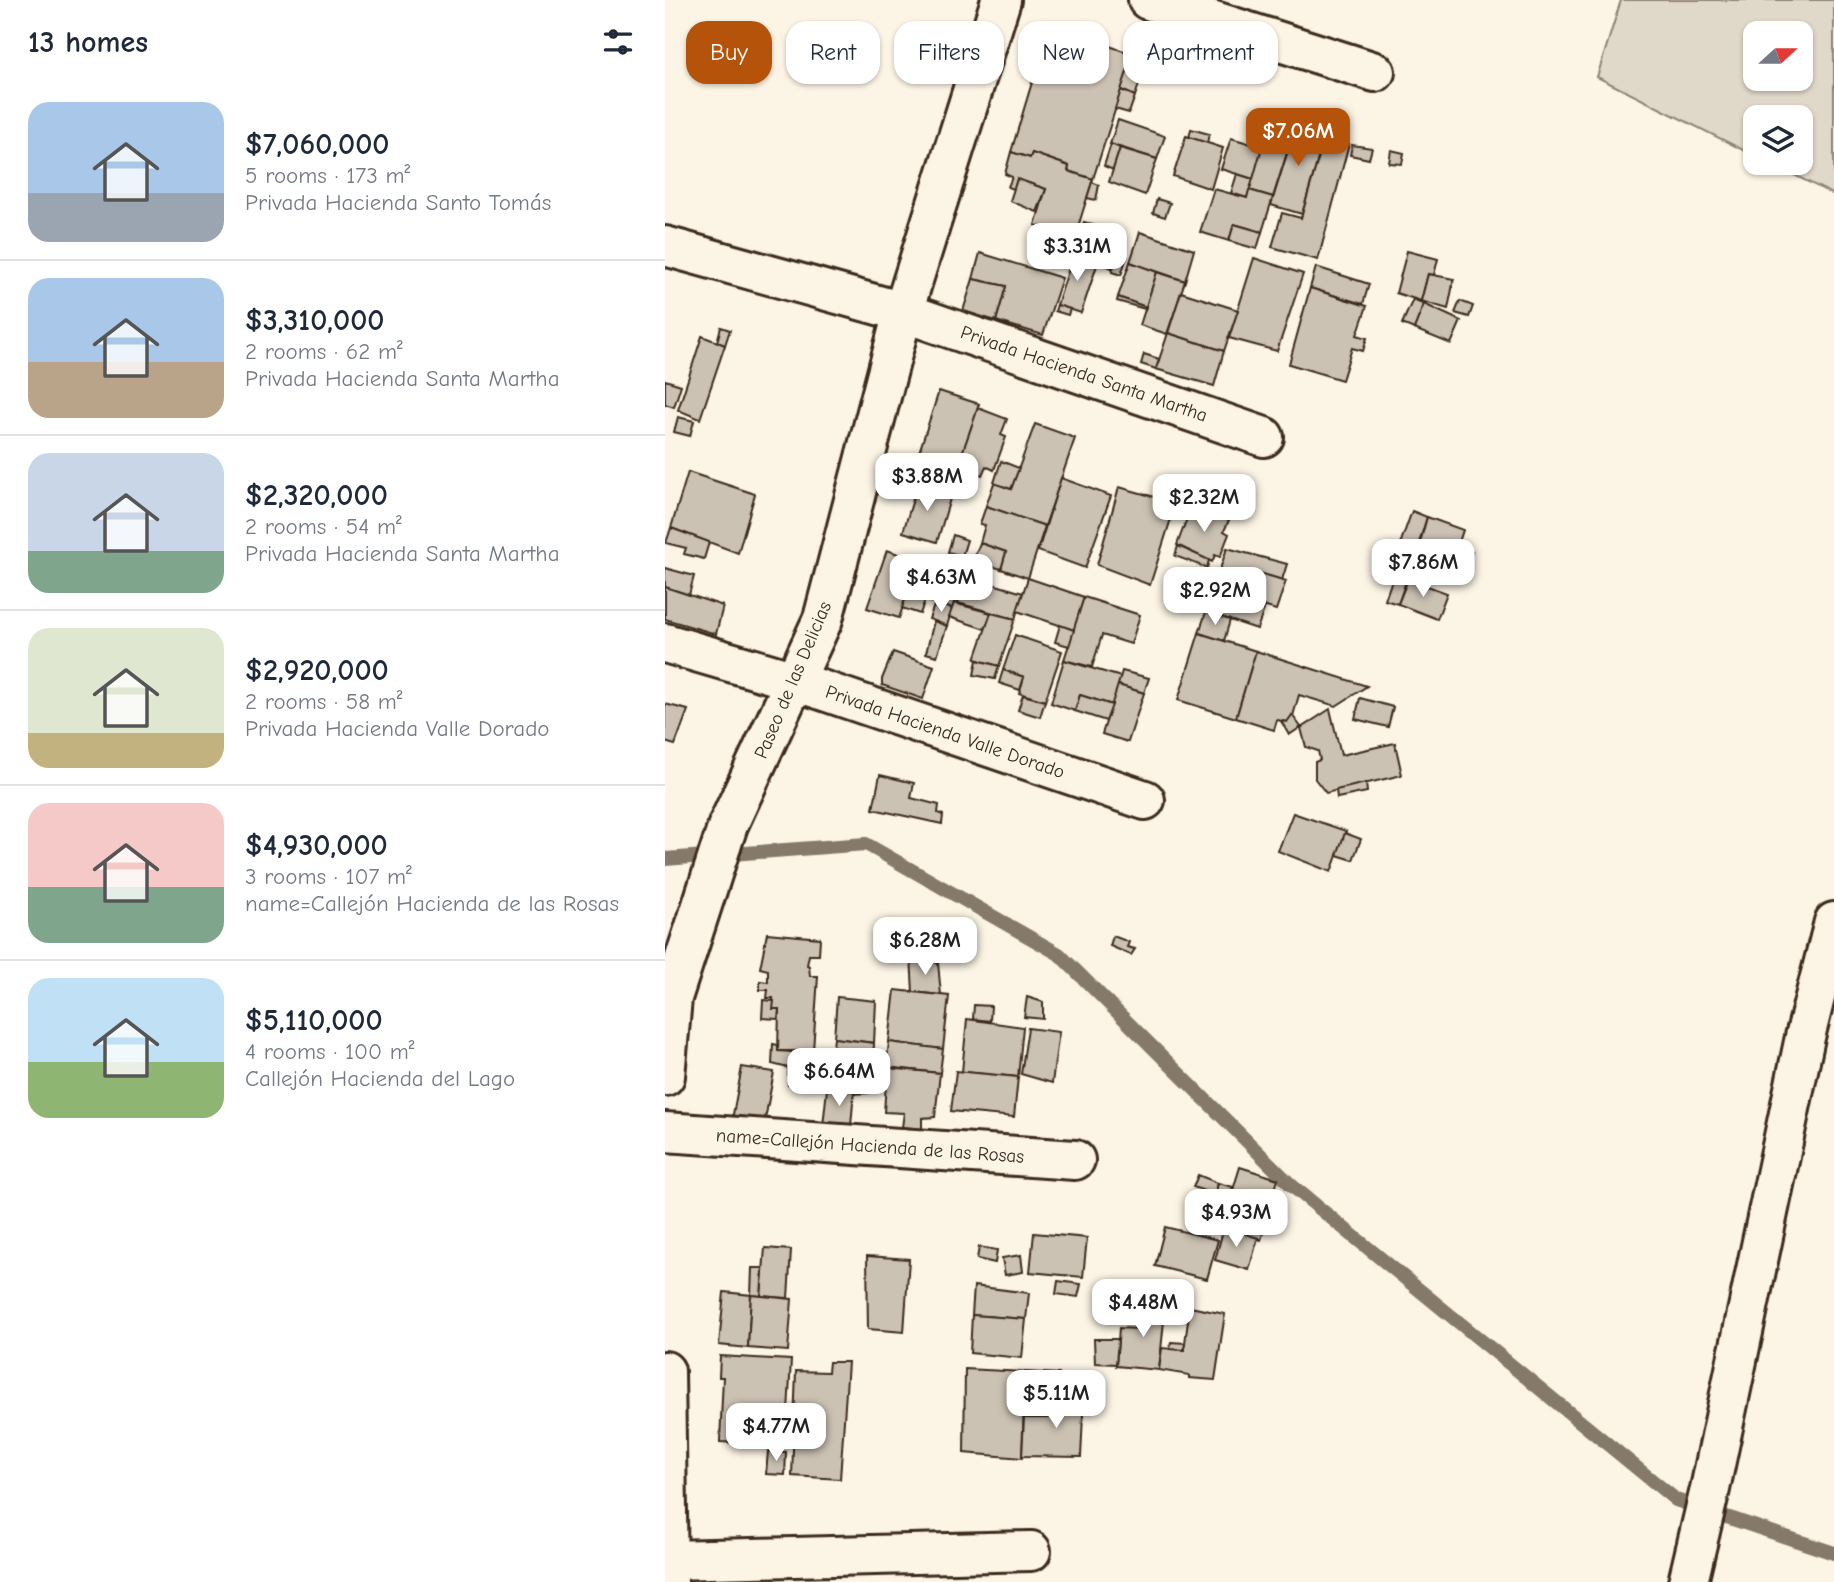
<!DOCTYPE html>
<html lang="en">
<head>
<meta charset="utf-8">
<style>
  body { margin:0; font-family:"Comic Neue",sans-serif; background:#f6f6f7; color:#1f2937; height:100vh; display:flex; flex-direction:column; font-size:26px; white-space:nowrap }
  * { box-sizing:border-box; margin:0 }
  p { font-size:23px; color:#747a83 }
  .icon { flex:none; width:38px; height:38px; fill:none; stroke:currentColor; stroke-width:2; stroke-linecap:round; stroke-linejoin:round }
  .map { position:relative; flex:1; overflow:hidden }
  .sheet { display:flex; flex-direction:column; background:#fff; width:665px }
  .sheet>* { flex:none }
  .hud { position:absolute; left:21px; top:21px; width:665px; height:63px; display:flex; gap:14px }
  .needle { width:46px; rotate:69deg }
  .tools { position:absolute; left:1078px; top:21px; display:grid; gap:14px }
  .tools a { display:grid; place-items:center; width:70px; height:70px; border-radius:14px; background:#fff; box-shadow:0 2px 5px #0004; font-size:35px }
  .price { position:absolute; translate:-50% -60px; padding:0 16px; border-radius:14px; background:#fff; color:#222; font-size:23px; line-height:46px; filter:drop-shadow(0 2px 4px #0008) }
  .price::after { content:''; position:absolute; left:50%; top:42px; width:21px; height:16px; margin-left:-10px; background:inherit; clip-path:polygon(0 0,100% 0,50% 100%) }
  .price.active { background:#b45309; color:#fff }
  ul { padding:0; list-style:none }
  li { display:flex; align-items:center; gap:21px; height:175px; padding:0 28px }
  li+li { border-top:2px solid #e0e1e3 }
  li span { display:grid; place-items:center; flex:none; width:196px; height:140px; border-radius:21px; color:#555 }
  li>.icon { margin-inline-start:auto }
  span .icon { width:84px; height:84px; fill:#fffc; stroke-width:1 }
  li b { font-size:30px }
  h2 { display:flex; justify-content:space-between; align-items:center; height:84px; padding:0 28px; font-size:30px }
  .tag { padding:0 24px; border-radius:21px; background:#fff; box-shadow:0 2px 5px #0004; font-size:24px; line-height:63px }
  .tag.active { background:#b45309; color:#fff }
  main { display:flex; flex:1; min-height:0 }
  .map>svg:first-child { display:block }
  .green { fill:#e0d8c8; stroke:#8e8173; stroke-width:2; fill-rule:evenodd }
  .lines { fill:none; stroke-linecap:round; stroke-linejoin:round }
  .stream { stroke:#85796b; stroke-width:14 }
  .building { fill:#ccc2b3; stroke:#3b2a1e; stroke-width:2 }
  .minor-casing { stroke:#3b2a1e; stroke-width:44 }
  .minor { stroke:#fcf5e5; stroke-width:38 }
  .labels { text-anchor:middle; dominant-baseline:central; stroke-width:5; stroke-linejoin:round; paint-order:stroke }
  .street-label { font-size:19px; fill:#3b2a1e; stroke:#fcf5e5 }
</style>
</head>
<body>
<main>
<section class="sheet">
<h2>13 homes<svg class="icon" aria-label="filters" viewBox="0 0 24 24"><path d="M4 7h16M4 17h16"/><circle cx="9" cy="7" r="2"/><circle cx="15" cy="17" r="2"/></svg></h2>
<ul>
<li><span style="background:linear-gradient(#a9c7e8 65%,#9aa5b1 0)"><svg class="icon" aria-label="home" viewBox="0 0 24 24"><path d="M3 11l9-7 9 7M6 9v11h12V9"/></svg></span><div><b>$7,060,000</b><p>5 rooms · 173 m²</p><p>Privada Hacienda Santo Tomás</p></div></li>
<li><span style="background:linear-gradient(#a9c7e8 60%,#b9a48a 0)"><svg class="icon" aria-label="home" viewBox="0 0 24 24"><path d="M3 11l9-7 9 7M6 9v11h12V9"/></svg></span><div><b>$3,310,000</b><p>2 rooms · 62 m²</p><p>Privada Hacienda Santa Martha</p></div></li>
<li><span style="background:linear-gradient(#c9d6e8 70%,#7fa58c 0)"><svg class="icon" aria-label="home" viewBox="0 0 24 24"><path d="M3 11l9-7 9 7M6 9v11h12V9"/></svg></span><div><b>$2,320,000</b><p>2 rooms · 54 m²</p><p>Privada Hacienda Santa Martha</p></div></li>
<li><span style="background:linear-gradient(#dfe7d0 75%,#c2b280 0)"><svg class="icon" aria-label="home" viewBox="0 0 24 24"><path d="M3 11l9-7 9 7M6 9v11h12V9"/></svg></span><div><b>$2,920,000</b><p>2 rooms · 58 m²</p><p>Privada Hacienda Valle Dorado</p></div></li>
<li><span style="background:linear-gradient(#f6c9c9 60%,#7fa58c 0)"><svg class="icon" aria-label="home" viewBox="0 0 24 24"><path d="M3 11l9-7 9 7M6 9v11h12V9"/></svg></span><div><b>$4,930,000</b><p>3 rooms · 107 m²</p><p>name=Callejón Hacienda de las Rosas</p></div></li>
<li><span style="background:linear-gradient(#bfe0f5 60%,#8fb573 0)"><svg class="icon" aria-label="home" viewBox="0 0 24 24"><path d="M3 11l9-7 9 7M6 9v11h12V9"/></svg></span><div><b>$5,110,000</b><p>4 rooms · 100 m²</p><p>Callejón Hacienda del Lago</p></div></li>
</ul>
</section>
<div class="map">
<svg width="1169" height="1582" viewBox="0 0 1169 1582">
  <rect width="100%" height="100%" fill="#fcf5e5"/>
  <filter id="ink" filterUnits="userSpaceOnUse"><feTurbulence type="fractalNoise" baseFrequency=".0143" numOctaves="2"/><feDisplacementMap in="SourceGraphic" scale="14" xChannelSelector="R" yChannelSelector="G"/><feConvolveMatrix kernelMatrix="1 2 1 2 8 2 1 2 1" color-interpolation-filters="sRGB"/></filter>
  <g filter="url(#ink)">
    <path class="green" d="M956 0H1169V195L1105 163H1136V117H1090V156L932 77ZM1090 33H1136V79H1090Z"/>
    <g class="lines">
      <path class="stream" d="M0 859 201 844 394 954 626 1185 1011 1500 1169 1553"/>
    </g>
    <g class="building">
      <path d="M384 26 468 54 428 179 403 171 404 166 367 153 365 158 346 152Z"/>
      <path d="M468 54 483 59 470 96 456 90Z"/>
      <path d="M456 90 470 96 464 113 450 109Z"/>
      <path d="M635 112 649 119 644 138 658 142 637 214 606 205Z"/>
      <path d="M453 120 500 136 492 159 445 144Z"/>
      <path d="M604 122 613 125 610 134 626 140 608 197 584 190Z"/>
      <path d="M663 128 684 144 653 260 607 247 617 213 636 218 658 142 654 140Z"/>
      <path d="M526 129 544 134 542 143 524 138Z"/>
      <path d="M521 136 558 148 546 189 508 176Z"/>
      <path d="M566 138 597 147 588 179 556 169Z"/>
      <path d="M446 144 455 148 448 170 439 166Z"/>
      <path d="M687 145 707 148 704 159 685 155Z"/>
      <path d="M455 148 492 159 480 195 444 182Z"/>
      <path d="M726 150 739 153 737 164 724 163Z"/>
      <path d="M346 152 365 158 367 153 404 166 403 171 428 179 401 265 379 256 389 231 370 225 381 189 352 179 349 189 343 187 347 177 340 174Z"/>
      <path d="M572 174 588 179 582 198 566 193Z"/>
      <path d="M352 179 381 189 372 212 345 201Z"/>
      <path d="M427 182 434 185 431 200 422 198Z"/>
      <path d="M549 189 582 198 584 190 608 197 597 232 569 224 564 241 535 232Z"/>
      <path d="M492 199 505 203 500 217 488 213Z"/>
      <path d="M419 222 459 235 447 268 408 253Z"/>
      <path d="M569 224 597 232 592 249 564 241Z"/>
      <path d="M475 232 529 250 520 281 465 262Z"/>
      <path d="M742 251 773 259 769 275 763 274 756 301 731 293Z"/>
      <path d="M315 253 397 278 378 335 331 321 341 286 308 279Z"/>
      <path d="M409 253 433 262 416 313 392 305Z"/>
      <path d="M452 254 462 257 456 275 447 272Z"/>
      <path d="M589 258 638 274 612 351 564 338Z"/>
      <path d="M465 262 492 272 481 307 453 297Z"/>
      <path d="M651 267 704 284 698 304 645 288Z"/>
      <path d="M492 272 520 281 502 334 475 325Z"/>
      <path d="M763 274 789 279 783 309 756 301Z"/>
      <path d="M308 279 341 286 331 321 298 311Z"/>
      <path d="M645 288 702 306 692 335 702 338 698 351 687 348 677 380 624 364Z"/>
      <path d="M516 292 573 310 559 351 503 333Z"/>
      <path d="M453 297 481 307 480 309 452 301Z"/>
      <path d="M748 299 759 304 749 329 737 324Z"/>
      <path d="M795 301 808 306 804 317 790 313Z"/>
      <path d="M759 304 796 321 786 344 749 329Z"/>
      <path d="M392 305 405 309 403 315 390 311Z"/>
      <path d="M56 327 65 330 60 345 52 342Z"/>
      <path d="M503 333 559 351 549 386 491 369Z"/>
      <path d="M37 336 60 345 35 419 13 410Z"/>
      <path d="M479 354 494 359 491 369 476 364Z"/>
      <path d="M0 380 16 385 9 407 0 404Z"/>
      <path d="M274 391 314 404 284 494 245 480Z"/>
      <path d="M313 408 342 419 336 435 341 437 329 470 321 466 317 475 293 465Z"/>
      <path d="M13 417 29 421 25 436 9 432Z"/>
      <path d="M370 424 410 438 380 526 321 506 329 483 346 489Z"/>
      <path d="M336 461 354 468 346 489 329 483Z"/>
      <path d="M23 472 90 494 73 553 6 528Z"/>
      <path d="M396 478 446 496 420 568 373 551Z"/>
      <path d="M253 483 284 494 288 489 272 542 238 532Z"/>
      <path d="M454 487 511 503 485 585 432 565Z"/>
      <path d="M527 505 564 520 559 531 564 534 555 557 550 555 547 562 512 545Z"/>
      <path d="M321 506 380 526 363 578 336 569 341 552 315 543 320 525 315 524Z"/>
      <path d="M747 511 762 517 742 582 724 575Z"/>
      <path d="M762 517 798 530 784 572 751 557Z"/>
      <path d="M6 528 44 542 39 559 19 554 21 548 1 543Z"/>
      <path d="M288 535 302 540 297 556 283 552Z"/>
      <path d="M315 543 341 552 336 569 308 560Z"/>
      <path d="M513 546 544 560 542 568 510 556Z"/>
      <path d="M562 548 622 564 617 580 591 572 581 601 600 607 592 629 541 612Z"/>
      <path d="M792 548 807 552 801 572 785 566Z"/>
      <path d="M222 550 254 561 234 618 202 608Z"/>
      <path d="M254 561 298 575 287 609 243 594Z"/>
      <path d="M0 568 29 576 24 595 0 587Z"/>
      <path d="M591 572 621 581 611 610 581 601Z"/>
      <path d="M301 576 358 593 350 619 293 603Z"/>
      <path d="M728 577 741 581 733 604 720 600Z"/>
      <path d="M363 578 419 597 409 630 352 611Z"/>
      <path d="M743 579 782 593 772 619 733 604Z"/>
      <path d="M0 587 58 606 51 634 0 619Z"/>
      <path d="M242 594 260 600 255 614 237 608Z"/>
      <path d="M419 597 475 615 466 644 437 635 427 667 399 660Z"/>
      <path d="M270 603 287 609 282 626 264 619Z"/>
      <path d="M289 603 326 613 320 629 284 617Z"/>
      <path d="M541 612 565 620 559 641 534 633Z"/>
      <path d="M326 613 350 619 334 666 310 659Z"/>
      <path d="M269 621 282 626 272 656 261 653Z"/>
      <path d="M395 625 409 630 404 646 390 642Z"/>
      <path d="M534 633 591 651 571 718 513 700Z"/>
      <path d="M350 635 397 651 380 701 354 693 359 677 338 670Z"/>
      <path d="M591 651 702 686 671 706 634 695 628 716 622 722 612 720 609 730 571 718Z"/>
      <path d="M228 652 269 666 258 699 217 685V679Z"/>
      <path d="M312 660 334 666 330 679 309 675Z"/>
      <path d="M399 660 456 677 447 705 415 695 410 711 386 703Z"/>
      <path d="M338 670 359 677 355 690 334 683Z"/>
      <path d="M457 671 484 678 479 693 453 685Z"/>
      <path d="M453 685 479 693 463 742 437 734Z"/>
      <path d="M358 695 380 701 375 717 353 710Z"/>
      <path d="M415 695 447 705 441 721 410 711Z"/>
      <path d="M695 698 728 707 723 727 690 719Z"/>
      <path d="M0 704 23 710 10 745 0 742Z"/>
      <path d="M665 709 676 755 730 743 737 775 661 793 650 779V762L655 760 653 751 641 747 636 728Z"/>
      <path d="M627 715 636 727 624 735 616 721 622 722Z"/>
      <path d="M215 775 249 783 246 798 274 805 273 813 278 815 277 824 208 809Z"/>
      <path d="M701 783 702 792 672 798 671 790Z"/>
      <path d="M628 813 681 831 666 872 613 851Z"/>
      <path d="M680 833 696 839 688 860 672 855Z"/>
      <path d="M102 933 155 938 154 955H144L142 965 144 966 145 976H153L148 1051H113L114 1009H108V998H102L103 990H95V981L103 982V970L95 968Z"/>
      <path d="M448 936 464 942 462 947 470 949 466 955 445 946Z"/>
      <path d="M246 956 273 963 276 995 248 992Z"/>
      <path d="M230 990 284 996 278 1049 224 1042Z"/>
      <path d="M172 997 211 1001 209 1043 169 1038Z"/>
      <path d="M362 997 378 1002V1019L359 1017Z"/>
      <path d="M98 1000 109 1001 108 1009H114L113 1019 97 1018Z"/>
      <path d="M309 1005 326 1006 325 1021 308 1019Z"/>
      <path d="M302 1019 358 1027 353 1077 297 1072Z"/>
      <path d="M363 1028 394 1032 387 1083 356 1074Z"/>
      <path d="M169 1038 209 1043 207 1085 164 1083Z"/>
      <path d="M224 1042 278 1049 275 1073 221 1067Z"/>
      <path d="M108 1044 113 1045V1051L127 1052V1069L107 1064Z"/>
      <path d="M77 1067 109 1072 99 1125H66Z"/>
      <path d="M222 1068 275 1073 270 1117 257 1118V1129L237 1127 239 1113 219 1112Z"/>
      <path d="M123 1069 137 1070 136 1086 123 1085Z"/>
      <path d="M291 1071 353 1077 349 1117 286 1111Z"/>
      <path d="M168 1082 202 1084 203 1093 188 1094 189 1091 169 1090Z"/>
      <path d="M162 1089 189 1091 186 1126H158Z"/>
      <path d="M575 1167 613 1179 596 1240 557 1226Z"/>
      <path d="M533 1175 553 1183 550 1195 528 1187Z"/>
      <path d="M553 1183 568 1187 566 1196 551 1192Z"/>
      <path d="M500 1227 553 1240 542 1279 490 1266Z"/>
      <path d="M559 1227 593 1238 584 1270 550 1260Z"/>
      <path d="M369 1233 422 1238 418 1277 365 1272Z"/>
      <path d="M314 1247 332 1250 330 1263 312 1259Z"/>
      <path d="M100 1248 126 1250 123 1298 96 1296Z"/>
      <path d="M356 1255 358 1272 340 1275 337 1258Z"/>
      <path d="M202 1256 244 1259 239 1332 203 1329Z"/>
      <path d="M87 1268H98L96 1296 86 1295Z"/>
      <path d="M393 1281 416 1284 413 1297 391 1294Z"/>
      <path d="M309 1286 364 1293 361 1319 307 1315Z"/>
      <path d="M59 1292 86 1295 83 1348 54 1345Z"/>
      <path d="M86 1295 127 1299 123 1351 83 1348Z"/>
      <path d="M477 1299 501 1301 494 1370 451 1366 454 1328 474 1329Z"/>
      <path d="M525 1307 560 1314 550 1380 524 1378V1375L494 1370 497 1348 519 1350Z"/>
      <path d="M307 1315 361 1319 357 1358 305 1353Z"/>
      <path d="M429 1339H453L451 1364 430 1363Z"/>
      <path d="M506 1342 520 1343 519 1350 505 1349Z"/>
      <path d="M55 1356 126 1360 121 1445 55 1442 58 1377H54Z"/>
      <path d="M164 1362H183L175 1479 127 1476 131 1371 163 1372Z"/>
      <path d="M300 1369 360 1372 357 1458 299 1453Z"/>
      <path d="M360 1372 394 1374 393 1402H387V1406L359 1405Z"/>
      <path d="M394 1393 419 1394 416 1457 357 1456 359 1418H383L384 1405 393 1402Z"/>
      <path d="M359 1405H384L383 1418H359Z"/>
      <path d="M103 1451 121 1452 120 1475 101 1474Z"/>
    </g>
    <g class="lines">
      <g class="minor-casing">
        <g id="minor">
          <path d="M483 0 710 72"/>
          <path d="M0 246 238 312 599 437"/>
          <path d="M0 643 130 681 480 800"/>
          <path d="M0 1076 7 998 63 825 158 619 238 312 336 0"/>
          <path d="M0 1132 410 1160"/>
          <path d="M0 1371 3 1582"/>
          <path d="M4 1560 366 1551"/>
          <path d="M1023 1582 1045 1489 1140 1037 1169 922"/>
        </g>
      </g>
      <use href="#minor" class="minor"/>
    </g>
  </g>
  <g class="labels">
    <g class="street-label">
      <text transform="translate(419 374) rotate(19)">Privada Hacienda Santa Martha</text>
      <text transform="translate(128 680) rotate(-67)">Paseo de las Delicias</text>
      <text transform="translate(280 732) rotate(19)">Privada Hacienda Valle Dorado</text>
      <text transform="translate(205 1146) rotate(4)">name=Callejón Hacienda de las Rosas</text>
    </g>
  </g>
</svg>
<div class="tools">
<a><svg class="needle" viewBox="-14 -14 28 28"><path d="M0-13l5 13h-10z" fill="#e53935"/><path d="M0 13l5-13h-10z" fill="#747a83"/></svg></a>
<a><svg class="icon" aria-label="layers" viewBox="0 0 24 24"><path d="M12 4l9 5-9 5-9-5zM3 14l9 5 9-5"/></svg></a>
</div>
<b class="price active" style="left:633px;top:168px">$7.06M</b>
<b class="price" style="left:412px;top:283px">$3.31M</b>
<b class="price" style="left:262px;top:513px">$3.88M</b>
<b class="price" style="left:539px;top:534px">$2.32M</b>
<b class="price" style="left:758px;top:599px">$7.86M</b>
<b class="price" style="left:276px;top:614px">$4.63M</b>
<b class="price" style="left:550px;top:627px">$2.92M</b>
<b class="price" style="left:260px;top:977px">$6.28M</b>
<b class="price" style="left:174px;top:1108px">$6.64M</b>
<b class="price" style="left:571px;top:1249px">$4.93M</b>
<b class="price" style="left:478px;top:1339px">$4.48M</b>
<b class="price" style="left:391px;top:1430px">$5.11M</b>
<b class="price" style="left:111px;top:1463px">$4.77M</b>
<div class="hud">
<a class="tag active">Buy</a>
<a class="tag">Rent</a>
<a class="tag">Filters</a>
<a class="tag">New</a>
<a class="tag">Apartment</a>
</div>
</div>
</main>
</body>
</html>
